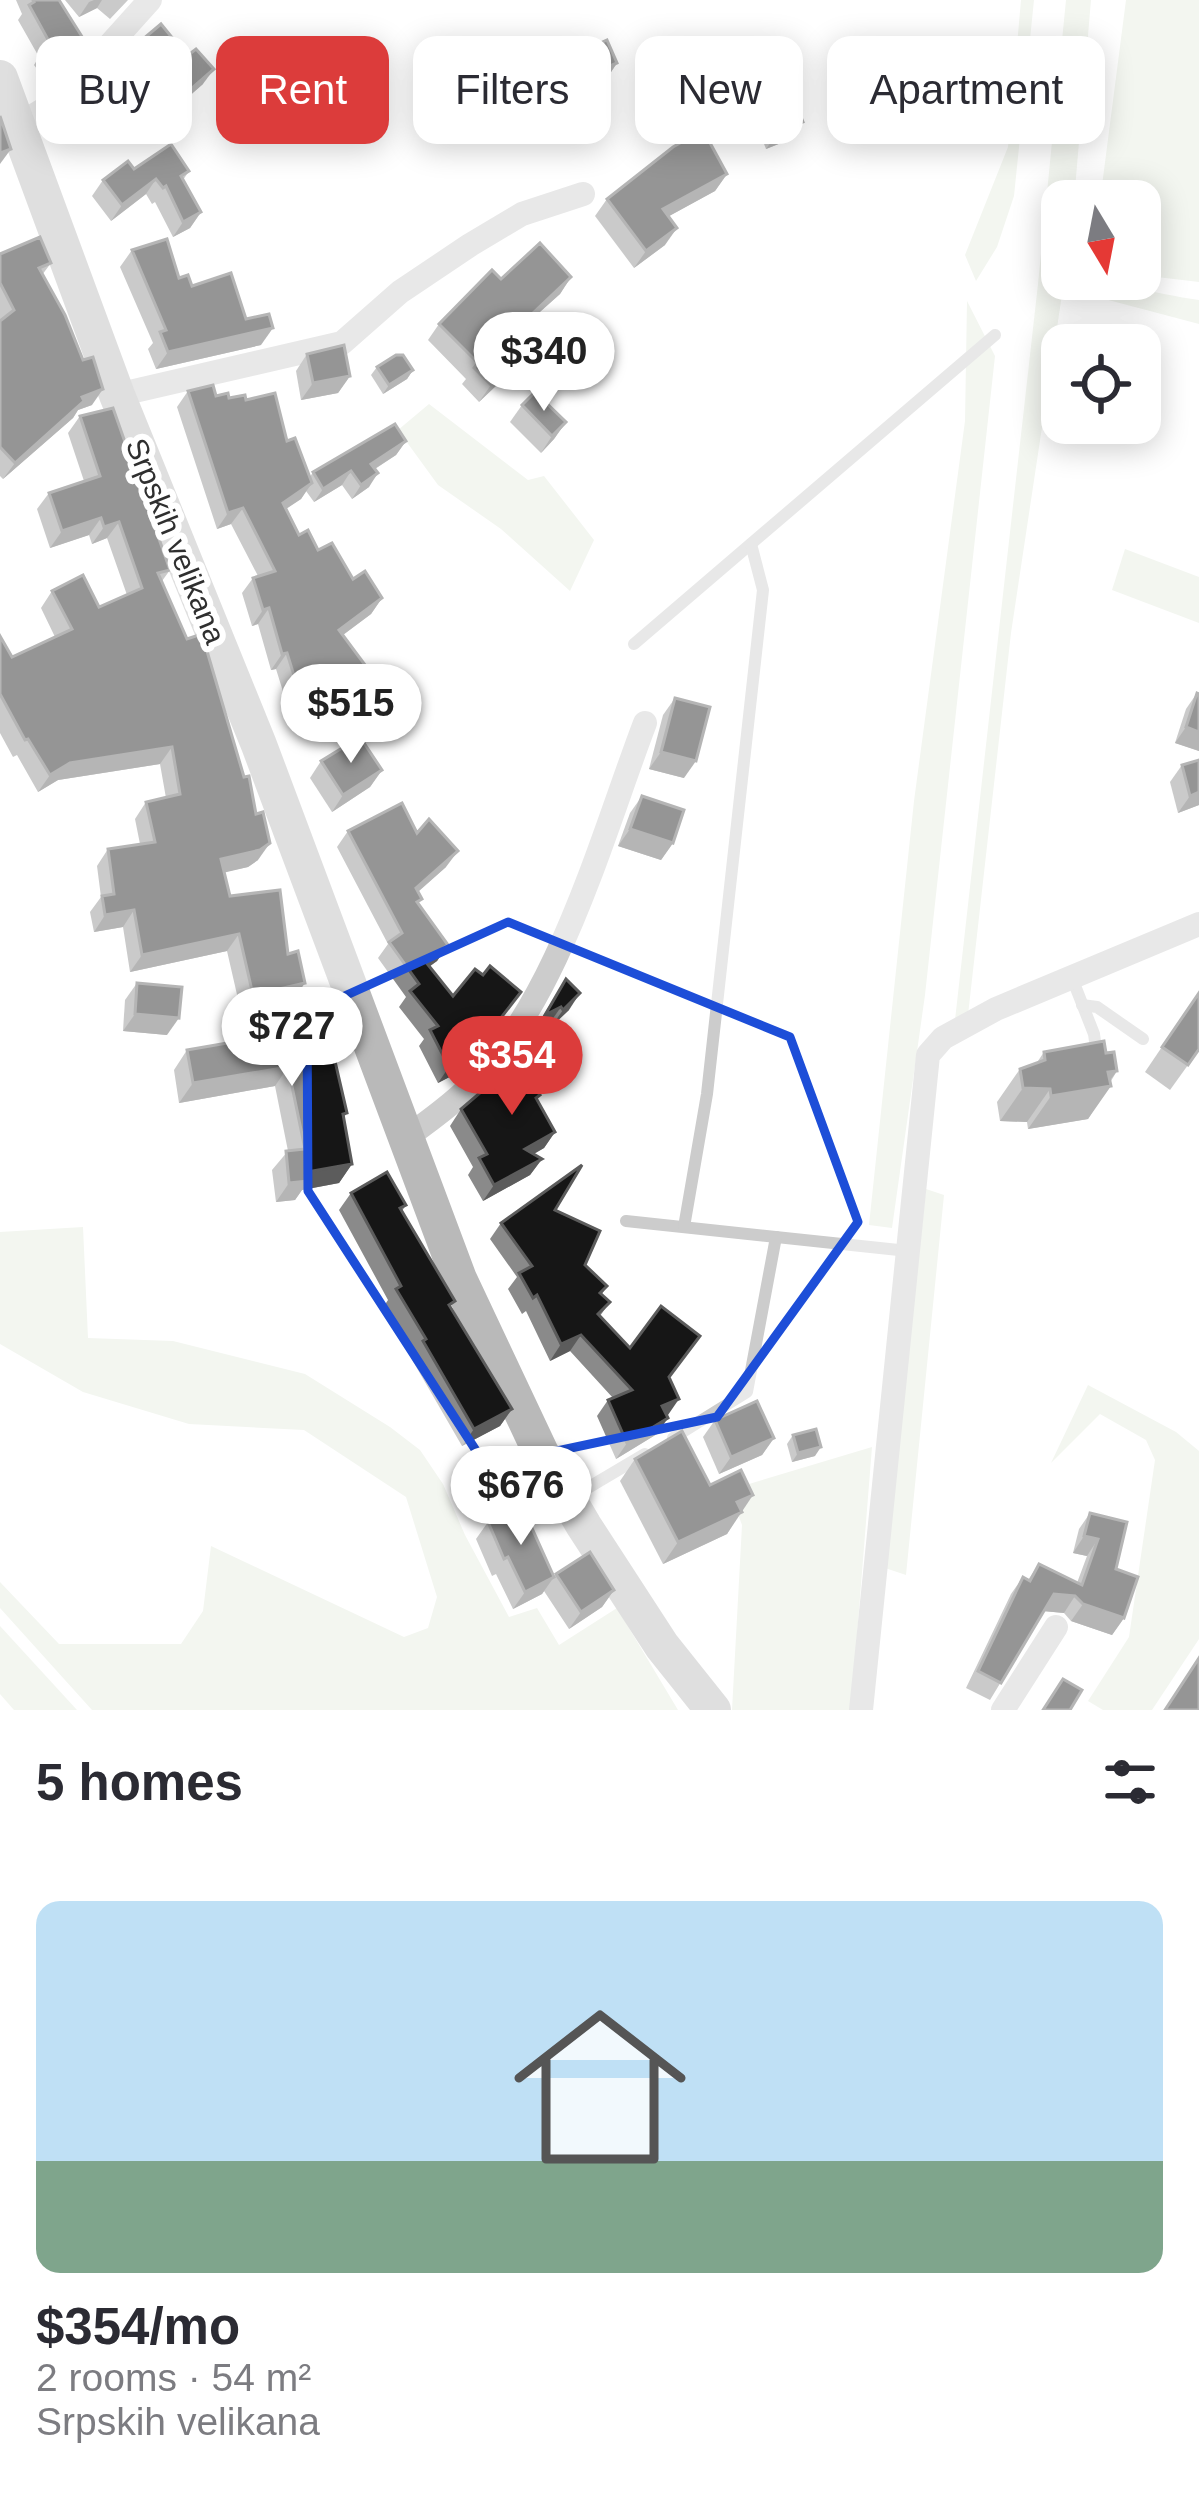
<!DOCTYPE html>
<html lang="en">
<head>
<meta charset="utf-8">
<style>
  body { margin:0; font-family:Helvetica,sans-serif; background:#f7f7f7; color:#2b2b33; height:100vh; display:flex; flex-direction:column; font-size:45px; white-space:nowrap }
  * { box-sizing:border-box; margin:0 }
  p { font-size:39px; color:#7c7c81 }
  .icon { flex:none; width:66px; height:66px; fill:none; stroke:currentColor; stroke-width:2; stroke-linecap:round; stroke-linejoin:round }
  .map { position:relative; height:1710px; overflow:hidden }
  .panel { display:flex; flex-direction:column; background:#fff; flex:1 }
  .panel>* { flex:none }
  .banner { position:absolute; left:36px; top:36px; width:1128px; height:108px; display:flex; gap:24px }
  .needle { width:78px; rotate:170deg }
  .fabs { position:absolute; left:1041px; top:180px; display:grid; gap:24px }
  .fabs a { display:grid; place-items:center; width:120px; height:120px; border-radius:24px; background:#fff; box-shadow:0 6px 30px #0003; font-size:60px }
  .price { position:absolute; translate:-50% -102px; padding:0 27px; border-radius:42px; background:#fff; color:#222; font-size:39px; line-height:78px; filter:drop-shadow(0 3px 6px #0008) }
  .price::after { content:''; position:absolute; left:50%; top:72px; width:36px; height:27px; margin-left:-18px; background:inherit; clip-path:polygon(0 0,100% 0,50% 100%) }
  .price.selected { background:#dc3c3b; color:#fff }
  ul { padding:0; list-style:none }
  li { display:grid; align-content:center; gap:24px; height:636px; padding:0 36px }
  li span { display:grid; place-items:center; height:372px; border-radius:24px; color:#555 }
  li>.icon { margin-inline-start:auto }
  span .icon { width:216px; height:216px; fill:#fffc; stroke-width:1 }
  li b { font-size:51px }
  h2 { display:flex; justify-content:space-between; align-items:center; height:144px; padding:0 36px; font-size:51px }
  .tag { padding:0 42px; border-radius:24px; background:#fff; box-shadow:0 6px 30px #0003; font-size:42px; line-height:108px }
  .tag.selected { background:#dc3c3b; color:#fff }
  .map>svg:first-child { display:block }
  .green { fill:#e4ebde }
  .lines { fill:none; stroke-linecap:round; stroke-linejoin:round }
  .service { stroke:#ccc; stroke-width:12 }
  .minor { stroke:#ccc; stroke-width:24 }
  .secondary { stroke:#b9b9b9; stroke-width:36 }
  .wall { fill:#8a8a8a }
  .shaded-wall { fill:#5c5c5c }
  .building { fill:#161616; stroke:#5c5c5c; stroke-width:3 }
  .marked { fill:none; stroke:#1d4ed8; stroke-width:9; stroke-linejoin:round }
  .labels { text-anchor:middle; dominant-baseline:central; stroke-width:12; stroke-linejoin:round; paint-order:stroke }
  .street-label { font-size:30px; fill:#2f2f2f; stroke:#fff }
</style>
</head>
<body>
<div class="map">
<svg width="1199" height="1710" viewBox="0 0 1199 1710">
  <rect width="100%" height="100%" fill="#fff"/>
  <g class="green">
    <path d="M1021 0H1034L1014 196 997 247 976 281 965 255 1008 147Z"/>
    <path d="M1066 0H1091L1074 201H1062V279C1104 279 1156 294 1199 300V324L1063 288 1011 633 968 1015 955 1020 1038 284Z"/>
    <path d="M1126 0H1199V282L1140 275V201H1100Z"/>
    <path d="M967 301 995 356 925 995 892 1228 869 1225 914 801 965 421Z"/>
    <path d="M429 404 528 480 544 476 594 540 570 591 501 529 438 485 398 430Z"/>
    <path d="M1125 549 1199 577V623L1112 590Z"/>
    <path d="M926 1189 944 1195 906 1575 885 1568Z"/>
    <path d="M83 1227 88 1338 173 1341 305 1374 390 1427 420 1450 443 1484 465 1535 509 1617 537 1608 559 1645 617 1608 678 1710H92L0 1608V1582L59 1644H181L203 1611 211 1546 404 1637 428 1628 437 1597 406 1497 304 1430 189 1424 83 1392 0 1344V1232Z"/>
    <path d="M1088 1385 1176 1432 1199 1451V1639L1152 1710H1103L1088 1701 1129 1637 1155 1460 1146 1440 1100 1414 1051 1463Z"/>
    <path d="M872 1447 851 1710H732L742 1525 729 1490Z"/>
    <path d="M0 1626 77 1710H14L0 1694Z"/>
  </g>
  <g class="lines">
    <g class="service">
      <path d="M634 644 995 335"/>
      <path d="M1072 978 1094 1034 1097 1056"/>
      <path d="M1082 1005 1097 1007 1143 1039"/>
      <path d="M626 1221 908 1251"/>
      <path d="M684 1227 707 1094 763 590 751 544"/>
      <path d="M673 1438 747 1392 776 1237"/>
      <path d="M569 1499 645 1454"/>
    </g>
    <g class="minor">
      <path d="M18 125 61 99 150 0"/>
      <path d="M117 395 342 343 400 292 470 245 522 214 583 194"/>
      <path d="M405 1139C424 1124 445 1110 463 1093 556 1009 601 838 645 723"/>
      <path d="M861 1710 928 1055 943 1038 996 1009 1199 924"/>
      <path d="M1003 1710 1056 1627"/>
    </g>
    <path class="secondary" d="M0 78 117 395 259 745 459 1279 541 1453 584 1526 662 1646 713 1710"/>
  </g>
  <g class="wall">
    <path d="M16 0H59L86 43 76 58 50 86 34 65 39 57 18 20 22 14Z"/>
    <path d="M65 0H128L110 19 97 8 79 17Z"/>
    <path d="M130 50 203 84 186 99 176 116 147 139 129 116 144 97 119 66Z"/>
    <path d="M585 50 617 63 611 72 588 81 579 58Z"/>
    <path d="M434 69 466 113 430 129 421 104 426 97 422 86Z"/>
    <path d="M763 94 791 139 766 149 751 111Z"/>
    <path d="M73 101 111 115 74 139 61 118Z"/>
    <path d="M134 169 189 171 183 180 201 212 190 228 173 237 155 202 152 204 146 194 111 221 92 196 103 180Z"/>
    <path d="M727 174 715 191 669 216 665 245 634 268 595 216 607 199Z"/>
    <path d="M132 250 246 319 261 345 156 369 148 349 153 343 120 267Z"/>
    <path d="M0 254 51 263 42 275 92 405 78 410 73 418 3 479 0 476Z"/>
    <path d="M571 277 560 294 535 316 537 347 479 402 462 384 466 379 428 340 439 324 501 279Z"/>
    <path d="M307 354 350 376 338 393 301 400 296 371Z"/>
    <path d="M377 367 413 370 407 379 383 394 371 375Z"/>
    <path d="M188 391 246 400 287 441 310 477 313 472 406 441 396 455 375 469 369 487 352 499 342 485 314 502 306 491 301 499 286 509 299 535 353 579 382 598 371 614 343 635 364 692 363 723 340 737 329 720 295 730 276 669 271 670 258 624 252 626 242 593 253 578 258 576 231 524 217 529 177 407Z"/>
    <path d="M522 405 566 422 554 439 541 453 510 422Z"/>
    <path d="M80 416 170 570 162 581 258 860 248 867 224 872 230 896 293 1000 241 1012 227 951 130 972 123 927 94 932 90 912 101 897 97 866 108 849 140 844 135 819 146 802 166 798 160 764 58 780 38 792 17 755 13 757 0 733V636L12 657 55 637 41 608 52 591 99 607 127 595 107 538 92 544 89 535 50 548 37 509 49 493 84 481 68 433Z"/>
    <path d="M1197 693H1199V751L1175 743 1186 709Z"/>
    <path d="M675 698 684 778 649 769 663 715Z"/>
    <path d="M1199 760V805L1178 813 1170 782 1182 765Z"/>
    <path d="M321 761 382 770 370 787 332 812 310 778Z"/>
    <path d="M642 796 673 843 661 860 618 846 630 813Z"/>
    <path d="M348 831 417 833 446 867 418 892 419 904 448 945 437 961 429 967 453 996 483 975 521 992 461 1071 438 1083 419 1046 424 1039 399 1007 406 997 378 958 388 944 337 847Z"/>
    <path d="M566 979 569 1010 551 1027 549 1024 533 1032Z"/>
    <path d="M137 983 167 1035 123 1031 125 1000Z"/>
    <path d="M1199 992 1188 1065 1170 1090 1145 1072Z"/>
    <path d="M307 1022 347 1113 344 1117 352 1164 339 1183 302 1190 295 1200 276 1202 272 1170 288 1151 275 1086 179 1103 174 1070 187 1050 301 1030Z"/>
    <path d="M1044 1052 1106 1053 1117 1071 1088 1119 1028 1129 1027 1122 1000 1121 997 1102 1020 1069 1036 1064Z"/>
    <path d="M537 1091V1100L555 1132 544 1148 534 1154 542 1159 530 1175 483 1201 468 1175 473 1167 450 1126 461 1109Z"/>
    <path d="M351 1193 406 1205 402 1211 451 1307 512 1409 500 1426 462 1446 411 1358 413 1355 384 1306 388 1300 339 1210Z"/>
    <path d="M555 1210 585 1265 607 1286 602 1294 610 1302 600 1316 630 1348 669 1378 667 1416 657 1434 616 1459 597 1416 608 1400 613 1398 570 1351 550 1361 526 1311 522 1314 508 1289 517 1277 490 1239 501 1223Z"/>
    <path d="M715 1420 774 1438 762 1455 719 1474 703 1437Z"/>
    <path d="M793 1435 815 1456 792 1462 787 1444Z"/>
    <path d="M635 1459 741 1511 727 1534 663 1564 620 1481Z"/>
    <path d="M1090 1513 1116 1569 1124 1618 1112 1635 1071 1621 1064 1613 1044 1611 990 1700 966 1688 1011 1594 1023 1577 1028 1580 1039 1564 1077 1583 1087 1556 1073 1553 1079 1529Z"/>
    <path d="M488 1522 554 1577 556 1574 614 1590 602 1607 569 1629 544 1591 542 1594 513 1609 496 1574 492 1576 476 1539Z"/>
  </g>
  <g class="shaded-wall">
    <path d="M94 0H102L97 8 79 17 89 2Z"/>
    <path d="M86 43 76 58 50 86 60 72Z"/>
    <path d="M617 63 611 72 588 81 594 73Z"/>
    <path d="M214 69 203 84 172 111 183 96Z"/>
    <path d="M478 96 466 113 430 129 442 112Z"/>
    <path d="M123 98 111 115 74 139 86 122Z"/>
    <path d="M187 101 176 116 147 139 157 124Z"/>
    <path d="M803 122 791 139 766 149 778 132Z"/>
    <path d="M11 149 0 164V153Z"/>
    <path d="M727 174 715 191 651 226 663 209Z"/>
    <path d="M156 179 146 194 111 221 122 205Z"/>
    <path d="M201 212 190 228 173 237 183 222Z"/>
    <path d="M677 228 665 245 634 268 646 251Z"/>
    <path d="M571 277 560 294 521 329 533 313Z"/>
    <path d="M273 328 261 345 156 369 168 352Z"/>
    <path d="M549 331 537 347 479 402 491 385Z"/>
    <path d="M413 370 407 379 383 394 389 385Z"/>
    <path d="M350 376 338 393 301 400 313 383Z"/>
    <path d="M103 389 92 405 78 410 73 418 3 479 15 463 82 397Z"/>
    <path d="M566 422 554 439 541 453 552 436Z"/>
    <path d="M406 441 396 455 362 477 371 464Z"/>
    <path d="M351 471 342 485 314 502 323 489Z"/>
    <path d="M378 473 369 487 352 499 361 485Z"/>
    <path d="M312 483 301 499 272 518 283 503Z"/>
    <path d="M243 508 231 524 217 529 228 513Z"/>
    <path d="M101 518 89 535 50 548 62 531Z"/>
    <path d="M119 522 107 538 92 544 104 527Z"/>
    <path d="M382 598 371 614 328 646 339 630Z"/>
    <path d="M269 608 258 624 252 626 263 610Z"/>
    <path d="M287 653 276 669 271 670 282 654Z"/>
    <path d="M340 704 329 720 295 730 306 714Z"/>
    <path d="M374 707 363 723 340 737 351 721Z"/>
    <path d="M1186 727 1199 732V751L1175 743Z"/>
    <path d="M172 747 160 764 58 780 38 792 50 775 70 763Z"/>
    <path d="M661 752 696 761 684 778 649 769Z"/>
    <path d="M382 770 370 787 332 812 343 795Z"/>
    <path d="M1199 792V805L1178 813 1190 796Z"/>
    <path d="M630 829 673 843 661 860 618 846Z"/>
    <path d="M270 843 258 860 248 867 210 876 221 859Z"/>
    <path d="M458 851 446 867 404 904 416 888Z"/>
    <path d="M134 910 123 927 94 932 105 915Z"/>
    <path d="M239 934 227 951 130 972 142 955Z"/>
    <path d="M448 945 437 961 414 977 425 961Z"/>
    <path d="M305 983 293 1000 241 1012 253 995Z"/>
    <path d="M521 992 461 1071 438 1083 449 1067Z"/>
    <path d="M580 993 569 1010 551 1027 563 1010Z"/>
    <path d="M561 1007 549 1024 533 1032 545 1015Z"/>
    <path d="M135 1014 179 1018 167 1035 123 1031Z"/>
    <path d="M288 1067 275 1086 179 1103 193 1083Z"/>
    <path d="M1117 1071 1105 1087 1111 1086 1088 1119 1028 1129 1051 1096 1108 1072Z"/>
    <path d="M1023 1088 1050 1089 1027 1122 1000 1121Z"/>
    <path d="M555 1132 544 1148 514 1165 525 1149Z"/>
    <path d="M542 1159 530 1175 483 1201 494 1185Z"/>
    <path d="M352 1164 339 1183 302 1190 295 1200 276 1202 289 1183 307 1172Z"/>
    <path d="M581 1335 570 1351 550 1361 561 1344Z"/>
    <path d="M679 1399 668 1415 651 1423 662 1406Z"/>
    <path d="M512 1409 500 1426 462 1446 474 1429Z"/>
    <path d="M668 1418 657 1434 616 1459 627 1443Z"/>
    <path d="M774 1438 762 1455 719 1474 731 1457Z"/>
    <path d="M821 1447 815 1456 792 1462 798 1453Z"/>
    <path d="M753 1495 727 1534 663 1564 678 1542 737 1502Z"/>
    <path d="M1084 1536 1098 1539 1087 1556 1073 1553Z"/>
    <path d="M554 1577 542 1594 513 1609 525 1592Z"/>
    <path d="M614 1590 602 1607 569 1629 581 1612Z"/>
    <path d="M1054 1594 1075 1596 1064 1613 1042 1611Z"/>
    <path d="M1083 1604 1124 1618 1112 1635 1071 1621Z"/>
  </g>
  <g class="building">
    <path d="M33 0H59L86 43 60 72 44 50 51 45 29 5 34 2Z"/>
    <path d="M161 24 187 56 196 49 214 69 183 96 187 101 157 124 140 101 159 86 130 50Z"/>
    <path d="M607 40 617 63 594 73 585 50Z"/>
    <path d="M465 58 478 96 442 112 433 87 439 85 434 69Z"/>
    <path d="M106 70 123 98 86 122 73 101Z"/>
    <path d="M787 83 803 122 778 132 763 94Z"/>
    <path d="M0 116 11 149 0 153Z"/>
    <path d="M703 130 727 174 663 209 677 228 646 251 607 199 673 147Z"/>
    <path d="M171 144 189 171 181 176 201 212 183 222 166 186 163 188 156 179 122 205 103 180 128 161 134 169Z"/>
    <path d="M40 237 51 263 39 268 65 315 83 360 93 357 103 389 82 397 84 401 15 463 0 447V321L14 310 0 283V254Z"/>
    <path d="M167 239 179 278 188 275 192 286 231 273 246 319 269 314 273 328 168 352 160 332 166 330 132 250Z"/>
    <path d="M540 243 571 277 533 313 549 331 491 385 474 368 478 363 439 324 492 270 501 279Z"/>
    <path d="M344 345 350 376 313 383 307 354Z"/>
    <path d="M396 355H403L413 370 389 385 377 367Z"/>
    <path d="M213 385 216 396 228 393 229 398 245 395 246 400 275 393 287 441 295 438 312 483 283 503 299 535 308 530 318 550 332 543 353 579 365 571 382 598 339 630 374 677 361 687 374 707 351 721 340 704 306 714 287 653 282 654 269 608 263 610 253 578 275 571 243 508 228 513 188 391Z"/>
    <path d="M535 392 566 422 552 436 522 405Z"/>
    <path d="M113 408 170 570 158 573 187 639 202 634 244 777 249 776 256 814 263 812 270 843 260 850 221 859 230 896 280 890 288 954 298 951 305 983 253 995 239 934 142 955 134 910 105 915 102 896 114 894 108 849 155 842 146 802 180 794 172 747 70 763 50 775 28 739 25 740 0 694V636L12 657 72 629 52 591 83 575 99 607 142 588 119 522 104 527 101 518 62 531 49 493 100 476 80 416Z"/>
    <path d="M395 424 406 441 371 464 378 473 361 485 351 471 323 489 313 472Z"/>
    <path d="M1197 693 1199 694V732L1186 727Z"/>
    <path d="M675 698 710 707 696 761 661 752Z"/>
    <path d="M360 737 382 770 343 795 321 761Z"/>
    <path d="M1199 760V792L1190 796 1182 765Z"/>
    <path d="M642 796 684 810 673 843 630 829Z"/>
    <path d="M402 803 417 833 429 819 458 851 416 888 422 899 417 902 448 945 425 961 453 996 475 969 483 975 490 966 521 992 472 1055 449 1067 430 1030 438 1026 410 991 419 984 389 942 402 933 348 831Z"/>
    <path d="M566 979 580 993 563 1010 561 1007 545 1015Z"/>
    <path d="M137 983 182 987 179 1018 135 1014Z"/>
    <path d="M1199 993V1049L1188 1065 1162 1047Z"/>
    <path d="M325 1018 347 1113 343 1114 352 1164 307 1172 308 1181 289 1183 286 1151 305 1149 288 1067 193 1083 187 1050 307 1029V1022Z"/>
    <path d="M570 1040 537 1091 540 1095 536 1098 555 1132 525 1149 542 1159 494 1185 479 1158 487 1154 461 1109 488 1086Z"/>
    <path d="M1104 1041 1106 1053 1114 1052 1117 1071 1108 1072 1111 1086 1051 1096 1050 1089 1023 1088 1020 1069 1045 1060 1044 1052Z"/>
    <path d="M582 1165 555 1210 600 1231 585 1265 607 1286 600 1293 610 1302 598 1314 630 1348 661 1306 700 1336 669 1377 679 1399 662 1406 668 1418 627 1443 608 1400 632 1390 581 1335 561 1344 537 1295 533 1298 519 1273 532 1266 501 1223Z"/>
    <path d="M387 1172 406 1205 400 1208 455 1301 449 1305 512 1409 474 1429 423 1341 426 1339 396 1289 401 1286 351 1193Z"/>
    <path d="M757 1401 774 1438 731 1457 715 1420Z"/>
    <path d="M816 1429 821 1447 798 1453 793 1435Z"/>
    <path d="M682 1431 710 1485 741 1470 753 1495 737 1502 742 1512 678 1542 635 1459Z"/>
    <path d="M522 1506 554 1577 525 1592 508 1557 504 1559 488 1522Z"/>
    <path d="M1090 1513 1127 1522 1116 1569 1138 1577 1124 1618 1083 1604 1075 1596 1054 1594 1001 1683 978 1671 1023 1577 1030 1581 1039 1564 1082 1585 1098 1539 1084 1536Z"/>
    <path d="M590 1552 614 1590 581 1612 556 1574Z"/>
    <path d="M1199 1658V1710H1165Z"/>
    <path d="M1063 1679 1082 1690 1070 1710H1043Z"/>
  </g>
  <path d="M0 0H1199V1710H0ZM508 922 790 1037 858 1222 717 1417 486 1466 308 1191 307 1013Z" fill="#fff" fill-opacity=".55" fill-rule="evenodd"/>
  <path class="marked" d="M508 922 790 1037 858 1222 717 1417 486 1466 308 1191 307 1013Z"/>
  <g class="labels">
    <g class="street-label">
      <text transform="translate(176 541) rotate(68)">Srpskih velikana</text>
    </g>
  </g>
</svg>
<div class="fabs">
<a><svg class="needle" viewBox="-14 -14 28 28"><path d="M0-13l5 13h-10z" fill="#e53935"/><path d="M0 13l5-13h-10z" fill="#7c7c81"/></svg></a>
<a><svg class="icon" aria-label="locate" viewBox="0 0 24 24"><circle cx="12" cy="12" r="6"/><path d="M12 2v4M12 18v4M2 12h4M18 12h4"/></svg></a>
</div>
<b class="price" style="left:544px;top:414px">$340</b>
<b class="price" style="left:351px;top:766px">$515</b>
<b class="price" style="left:292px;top:1089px">$727</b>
<b class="price selected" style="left:512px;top:1118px">$354</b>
<b class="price" style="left:521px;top:1548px">$676</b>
<div class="banner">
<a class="tag">Buy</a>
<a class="tag selected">Rent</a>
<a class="tag">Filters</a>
<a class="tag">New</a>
<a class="tag">Apartment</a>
</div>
</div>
<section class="panel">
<h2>5 homes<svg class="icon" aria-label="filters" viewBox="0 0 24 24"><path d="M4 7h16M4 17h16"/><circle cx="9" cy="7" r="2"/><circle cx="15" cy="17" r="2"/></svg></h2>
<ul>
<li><span style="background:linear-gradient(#bfe0f5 70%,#7fa58c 0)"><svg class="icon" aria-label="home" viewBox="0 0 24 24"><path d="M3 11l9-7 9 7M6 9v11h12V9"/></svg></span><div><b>$354/mo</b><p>2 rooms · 54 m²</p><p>Srpskih velikana</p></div></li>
</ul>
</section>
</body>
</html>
